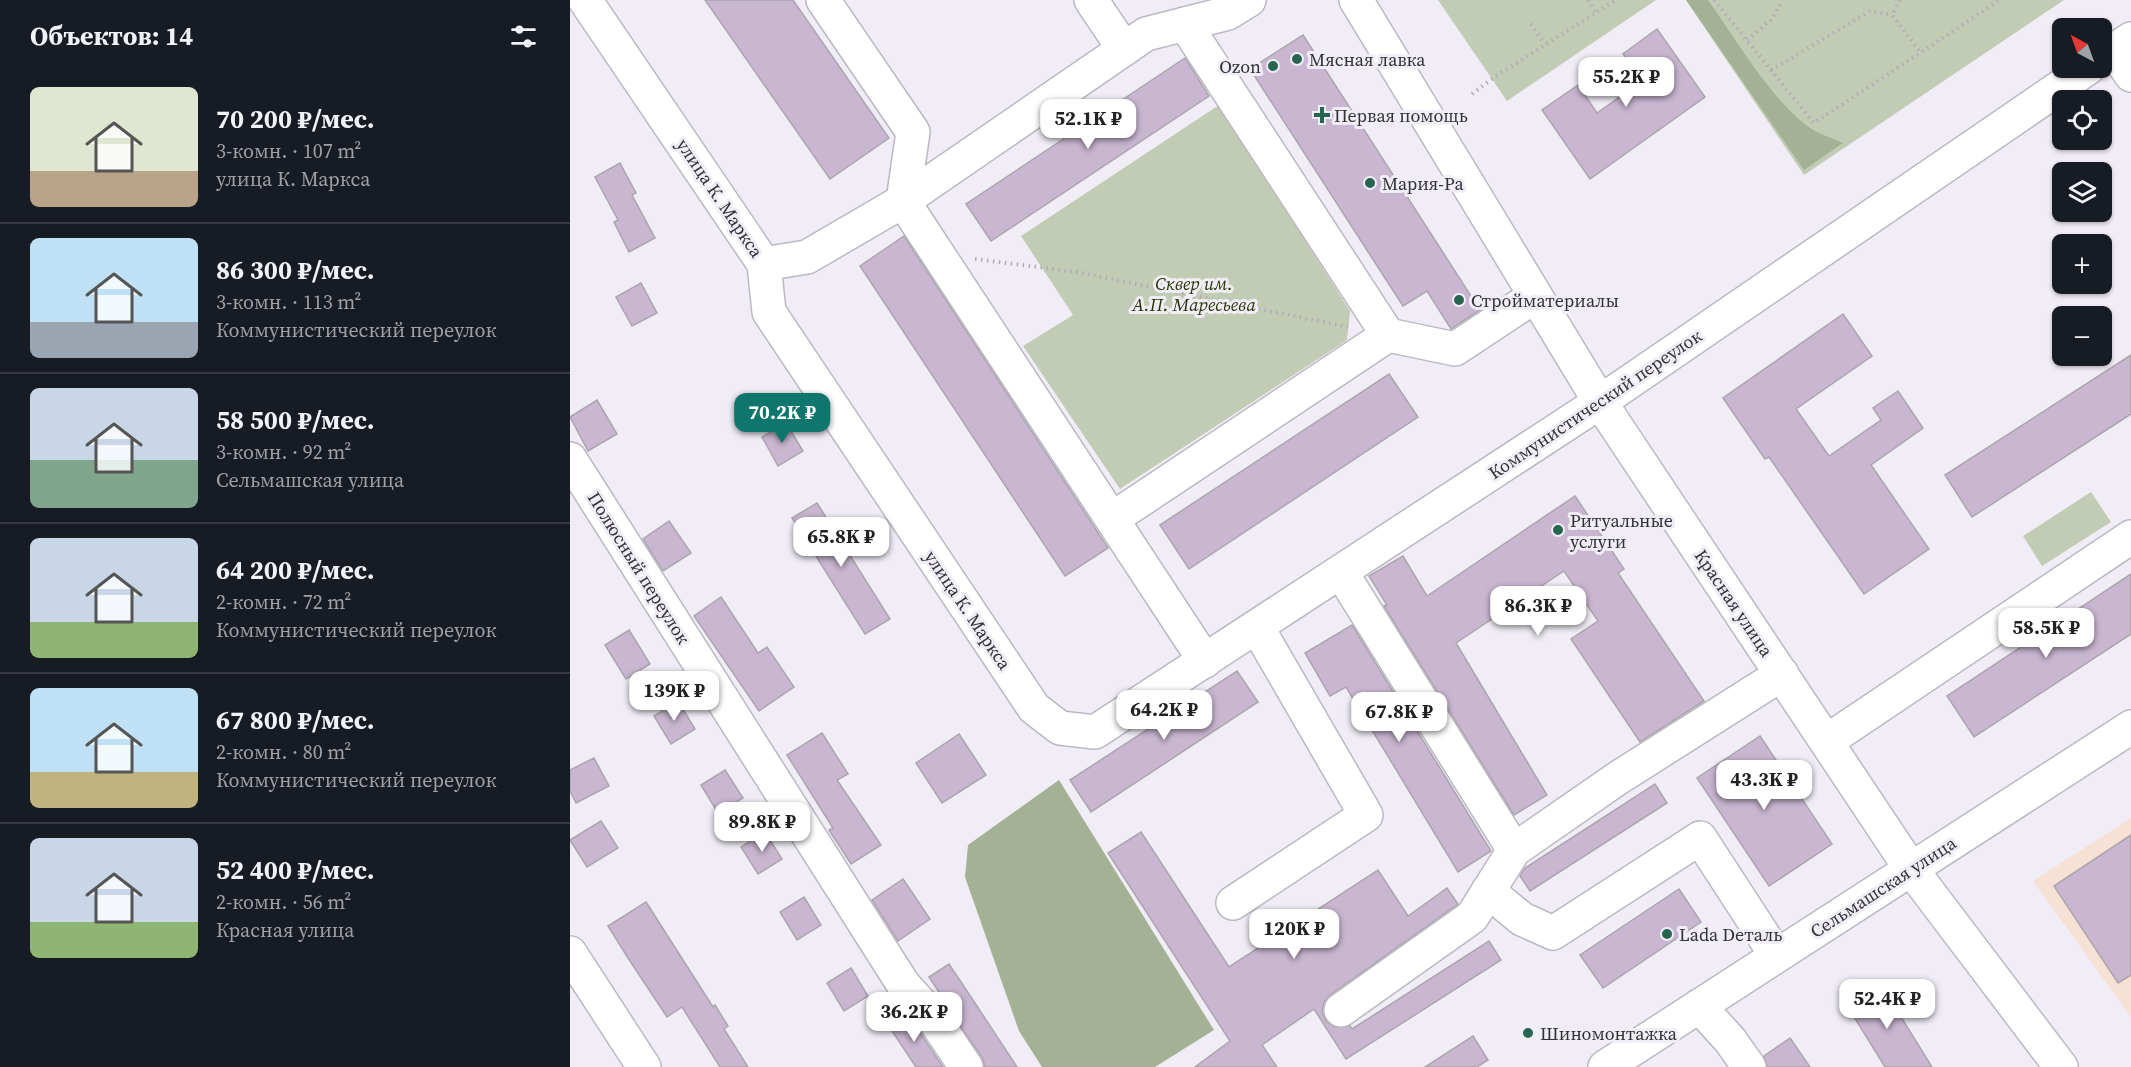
<!DOCTYPE html>
<html lang="ru">
<head>
<meta charset="utf-8">
<style>
  body { margin:0; font-family:"Source Serif 4",serif; background:#242831; color:#f1f3f6; height:100vh; display:flex; flex-direction:column; font-size:22px; white-space:nowrap }
  * { box-sizing:border-box; margin:0 }
  p { font-size:20px; color:#9ea1a6 }
  .icon { flex:none; width:33px; height:33px; fill:none; stroke:currentColor; stroke-width:2; stroke-linecap:round; stroke-linejoin:round }
  .map { position:relative; flex:1; overflow:hidden }
  .details { display:flex; flex-direction:column; background:#171b24; width:570px }
  .details>* { flex:none }
  .needle { width:39px; rotate:319deg }
  .fabs { position:absolute; left:1482px; top:18px; display:grid; gap:12px }
  .fabs a { display:grid; place-items:center; width:60px; height:60px; border-radius:9px; background:#171b24; box-shadow:0 2px 4px #0004; font-size:30px }
  .price { position:absolute; translate:-50% -51px; padding:0 14px; border-radius:12px; background:#fff; color:#222; font-size:20px; line-height:39px; filter:drop-shadow(0 2px 3px #0008) }
  .price::after { content:''; position:absolute; left:50%; top:36px; width:18px; height:14px; margin-left:-9px; background:inherit; clip-path:polygon(0 0,100% 0,50% 100%) }
  .price.selected { background:#0f766e; color:#fff }
  ul { padding:0; list-style:none }
  li { display:flex; align-items:center; gap:18px; height:150px; padding:0 30px }
  li+li { border-top:2px solid #363941 }
  li span { display:grid; place-items:center; flex:none; width:168px; height:120px; border-radius:9px; color:#555 }
  li>.icon { margin-inline-start:auto }
  span .icon { width:72px; height:72px; fill:#fffc; stroke-width:1 }
  li b { font-size:26px }
  h2 { display:flex; justify-content:space-between; align-items:center; height:72px; padding:0 30px; font-size:26px }
  main { display:flex; flex:1; min-height:0 }
  .map>svg:first-child { display:block }
  .commercial { fill:#f7e0d4 }
  .green { fill:#c2ccb5 }
  .forest { fill:#a4b194 }
  .building { fill:#c9b7d2; stroke:#aba5ad; stroke-width:1.5 }
  .lines { fill:none; stroke-linecap:round; stroke-linejoin:round }
  .minor-casing { stroke:#bcb8c1; stroke-width:36 }
  .major-casing { stroke:#bcb8c1; stroke-width:36 }
  .path { stroke:#b0adb4; stroke-width:4; stroke-dasharray:1.5 4.5; stroke-linecap:butt }
  .minor { stroke:#fff; stroke-width:33 }
  .major { stroke:#fff; stroke-width:33 }
  .poi-dot { fill:#286551; stroke:#f1edf6; stroke-width:2 }
  .labels { text-anchor:middle; dominant-baseline:central; stroke-width:6; stroke-linejoin:round; paint-order:stroke }
  .poi-label { font-size:18px; fill:#323134; stroke:#f1edf6; text-anchor:start }
  .street-label { font-size:18px; fill:#323134; stroke:#f1edf6 }
  .park-label { font-size:18px; font-style:italic; fill:#263707; stroke:#f1edf6 }
</style>
</head>
<body>
<main>
<section class="details">
<h2>Объектов: 14<svg class="icon" aria-label="filters" viewBox="0 0 24 24"><path d="M4 7h16M4 17h16"/><circle cx="9" cy="7" r="2"/><circle cx="15" cy="17" r="2"/></svg></h2>
<ul>
<li><span style="background:linear-gradient(#dfe7d0 70%,#b9a48a 0)"><svg class="icon" aria-label="home" viewBox="0 0 24 24"><path d="M3 11l9-7 9 7M6 9v11h12V9"/></svg></span><div><b>70 200 ₽/мес.</b><p>3-комн. · 107 m²</p><p>улица К. Маркса</p></div></li>
<li><span style="background:linear-gradient(#bfe0f5 70%,#9aa5b1 0)"><svg class="icon" aria-label="home" viewBox="0 0 24 24"><path d="M3 11l9-7 9 7M6 9v11h12V9"/></svg></span><div><b>86 300 ₽/мес.</b><p>3-комн. · 113 m²</p><p>Коммунистический переулок</p></div></li>
<li><span style="background:linear-gradient(#c9d6e8 60%,#7fa58c 0)"><svg class="icon" aria-label="home" viewBox="0 0 24 24"><path d="M3 11l9-7 9 7M6 9v11h12V9"/></svg></span><div><b>58 500 ₽/мес.</b><p>3-комн. · 92 m²</p><p>Сельмашская улица</p></div></li>
<li><span style="background:linear-gradient(#c9d6e8 70%,#8fb573 0)"><svg class="icon" aria-label="home" viewBox="0 0 24 24"><path d="M3 11l9-7 9 7M6 9v11h12V9"/></svg></span><div><b>64 200 ₽/мес.</b><p>2-комн. · 72 m²</p><p>Коммунистический переулок</p></div></li>
<li><span style="background:linear-gradient(#bfe0f5 70%,#c2b280 0)"><svg class="icon" aria-label="home" viewBox="0 0 24 24"><path d="M3 11l9-7 9 7M6 9v11h12V9"/></svg></span><div><b>67 800 ₽/мес.</b><p>2-комн. · 80 m²</p><p>Коммунистический переулок</p></div></li>
<li><span style="background:linear-gradient(#c9d6e8 70%,#8fb573 0)"><svg class="icon" aria-label="home" viewBox="0 0 24 24"><path d="M3 11l9-7 9 7M6 9v11h12V9"/></svg></span><div><b>52 400 ₽/мес.</b><p>2-комн. · 56 m²</p><p>Красная улица</p></div></li>
</ul>
</section>
<div class="map">
<svg width="1561" height="1067" viewBox="0 0 1561 1067">
  <rect width="100%" height="100%" fill="#f1edf6"/>
  <path class="commercial" d="M1561 818V1017L1463 881Z"/>
  <g class="green">
    <path d="M868 0H1086L937 101Z"/>
    <path d="M1116 0H1494L1234 175Z"/>
    <path d="M649 105 780 311 777 340 550 489 453 346 503 315 451 236Z"/>
    <path d="M1521 492 1541 522 1472 566 1453 536Z"/>
  </g>
  <g class="forest">
    <path d="M1116 0H1138C1165 38 1202 101 1239 127 1248 134 1262 138 1273 143L1234 170Z"/>
    <path d="M489 780 644 1030 585 1067H472L449 1031 395 877 398 845Z"/>
  </g>
  <g class="building">
    <path d="M135 0H223L319 138 260 179Z"/>
    <path d="M1087 29 1135 97 1020 179 972 110 1008 85 1027 113 1072 81 1053 54Z"/>
    <path d="M733 35 910 310 881 329 857 291 833 306 680 69Z"/>
    <path d="M615 58 639 96 421 241 396 204Z"/>
    <path d="M50 163 66 193 62 195 85 238 59 252 44 222 48 220 25 177Z"/>
    <path d="M334 236 538 548 495 576 290 266Z"/>
    <path d="M71 283 87 313 62 326 46 297Z"/>
    <path d="M1273 314 1302 356 1226 409 1259 456 1311 420 1303 408 1328 391 1353 428 1301 465 1359 549 1294 594 1199 457 1195 459 1153 398Z"/>
    <path d="M1561 355V414L1402 517 1375 475Z"/>
    <path d="M819 374 848 417 619 569 590 525Z"/>
    <path d="M27 400 47 434 18 451 0 417Z"/>
    <path d="M216 423 233 451 208 466 192 437Z"/>
    <path d="M1005 496 1054 569 1048 573 1134 701 1070 742 1001 639 1028 621 994 571 886 643 977 795 944 815 814 606 817 605 799 576 833 556 857 596Z"/>
    <path d="M247 503 320 619 295 634 222 518Z"/>
    <path d="M99 521 121 553 93 571 73 539Z"/>
    <path d="M1561 574V634L1404 737 1377 696Z"/>
    <path d="M151 597 188 653 197 647 224 687 189 711 124 616Z"/>
    <path d="M782 625 921 851 888 872 776 687 760 696 735 653Z"/>
    <path d="M59 630 80 664 56 679 35 645Z"/>
    <path d="M667 671 688 702 521 812 500 780Z"/>
    <path d="M108 701 125 729 101 744 84 716Z"/>
    <path d="M252 733 278 774 267 780 311 845 281 864 259 830 263 828 217 755Z"/>
    <path d="M389 734 416 775 372 803 346 763Z"/>
    <path d="M1190 736 1262 844 1199 886 1127 778Z"/>
    <path d="M24 758 39 786 6 803 0 791V770Z"/>
    <path d="M155 770 173 798 148 813 131 785Z"/>
    <path d="M1085 784 1097 803 960 891 950 876 955 868Z"/>
    <path d="M31 821 48 848 17 867 0 840Z"/>
    <path d="M195 832 212 859 188 874 171 847Z"/>
    <path d="M571 832 659 967 808 870 838 916 877 888 888 904 760 995 754 1002 752 1012 756 1021 764 1027 780 1026 782 1029 919 941 931 960 776 1059 744 1009 692 1045 707 1067H625L660 1041 538 853Z"/>
    <path d="M1561 835V975L1548 983 1484 886Z"/>
    <path d="M333 879 360 919 328 941 302 900Z"/>
    <path d="M1109 889 1131 922 1033 988 1010 955Z"/>
    <path d="M234 897 251 925 227 940 210 912Z"/>
    <path d="M76 902 143 1007 145 1005 158 1026 154 1029 178 1067H150L112 1007 97 1017 58 958 38 926Z"/>
    <path d="M379 964 401 997 447 1067H415L412 1057 367 993 369 992 359 977Z"/>
    <path d="M281 968 298 996 274 1011 257 983Z"/>
    <path d="M1310 983 1362 1067H1315L1276 1004Z"/>
    <path d="M335 1014 346 1027 373 1067H346L318 1025Z"/>
    <path d="M903 1036 918 1060 907 1067H855Z"/>
    <path d="M1220 1038 1240 1067H1197L1194 1056Z"/>
  </g>
  <g class="lines">
    <g class="minor-casing">
      <g id="minor">
        <path d="M15 0 194 264 199 312 464 708 490 728 525 732 1030 402 1518 68"/>
        <path d="M253 0 343 132 333 201 635 661"/>
        <path d="M521 0 554 49"/>
        <path d="M786 0 1030 402 1341 869 1491 1067"/>
        <path d="M615 24 818 335"/>
        <path d="M1544 50 1561 75"/>
        <path d="M1532 58 1561 39"/>
        <path d="M194 264 237 257 333 201 576 34 658 13 679 0"/>
        <path d="M0 459 333 984 361 1015 396 1067"/>
        <path d="M542 519 818 335 885 349 965 296"/>
        <path d="M1257 741 1561 537"/>
        <path d="M944 850 1048 778 1212 674"/>
        <path d="M918 891 952 919 983 933 1130 838 1206 955"/>
        <path d="M663 903 796 815 687 627"/>
        <path d="M0 953 74 1067"/>
        <path d="M1129 1006 1160 1040 1179 1067"/>
        <path d="M771 1010 902 917 944 850 771 572"/>
      </g>
    </g>
    <g class="major-casing">
      <path id="major" d="M1035 1067 1561 727"/>
    </g>
    <g class="path">
      <path d="M1018 0 1026 13"/>
      <path d="M1144 0 1244 123 1430 0"/>
      <path d="M1330 0 1322 15 1350 52"/>
      <path d="M961 24 975 44"/>
      <path d="M1177 40 1202 19 1213 0"/>
      <path d="M1201 70 1300 11 1322 15"/>
      <path d="M902 94 923 78 1046 0"/>
      <path d="M405 259 507 272 778 327"/>
    </g>
    <use href="#minor" class="minor"/>
    <use href="#major" class="major"/>
  </g>
  <g class="poi-dot">
    <circle cx="727" cy="59" r="6"/>
    <circle cx="703" cy="66" r="6"/>
    <path d="M749 106h6v6h6v6h-6v6h-6v-6h-6v-6h6z"/>
    <circle cx="800" cy="183" r="6"/>
    <circle cx="889" cy="300" r="6"/>
    <circle cx="988" cy="530" r="6"/>
    <circle cx="1097" cy="934" r="6"/>
    <circle cx="958" cy="1033" r="6"/>
  </g>
  <g class="labels">
    <g class="poi-label">
      <text x="739" y="59">Мясная лавка</text>
      <text x="691" y="66" text-anchor="end">Ozon</text>
      <text x="764" y="115">Первая помощь</text>
      <text x="812" y="183">Мария-Ра</text>
      <text x="901" y="300">Стройматериалы</text>
      <text x="1000" y="520">Ритуальные<tspan x="1000" dy="21">услуги</tspan></text>
      <text x="1109" y="934">Lada Dеталь</text>
      <text x="970" y="1033">Шиномонтажка</text>
    </g>
    <g class="street-label">
      <text transform="translate(150 198) rotate(56)">улица К. Маркса</text>
      <text transform="translate(1025 404) rotate(-34)">Коммунистический переулок</text>
      <text transform="translate(69 568) rotate(58)">Полюсный переулок</text>
      <text transform="translate(1164 603) rotate(56)">Красная улица</text>
      <text transform="translate(398 610) rotate(56)">улица К. Маркса</text>
      <text transform="translate(1313 887) rotate(-33)">Сельмашская улица</text>
    </g>
    <g class="park-label">
      <text x="624" y="283">Сквер им.<tspan x="624" dy="21">А.П. Маресьева</tspan></text>
    </g>
  </g>
</svg>
<div class="fabs">
<a><svg class="needle" viewBox="-14 -14 28 28"><path d="M0-13l5 13h-10z" fill="#e53935"/><path d="M0 13l5-13h-10z" fill="#9ea1a6"/></svg></a>
<a><svg class="icon" aria-label="locate" viewBox="0 0 24 24"><circle cx="12" cy="12" r="6"/><path d="M12 2v4M12 18v4M2 12h4M18 12h4"/></svg></a>
<a><svg class="icon" aria-label="layers" viewBox="0 0 24 24"><path d="M12 4l9 5-9 5-9-5zM3 14l9 5 9-5"/></svg></a>
<a>+</a>
<a>−</a>
</div>
<b class="price" style="left:1056px;top:108px">55.2K ₽</b>
<b class="price" style="left:518px;top:150px">52.1K ₽</b>
<b class="price selected" style="left:212px;top:444px">70.2K ₽</b>
<b class="price" style="left:271px;top:568px">65.8K ₽</b>
<b class="price" style="left:968px;top:637px">86.3K ₽</b>
<b class="price" style="left:1476px;top:659px">58.5K ₽</b>
<b class="price" style="left:104px;top:722px">139K ₽</b>
<b class="price" style="left:594px;top:741px">64.2K ₽</b>
<b class="price" style="left:829px;top:743px">67.8K ₽</b>
<b class="price" style="left:1194px;top:811px">43.3K ₽</b>
<b class="price" style="left:192px;top:853px">89.8K ₽</b>
<b class="price" style="left:724px;top:960px">120K ₽</b>
<b class="price" style="left:1317px;top:1030px">52.4K ₽</b>
<b class="price" style="left:344px;top:1043px">36.2K ₽</b>
</div>
</main>
</body>
</html>
